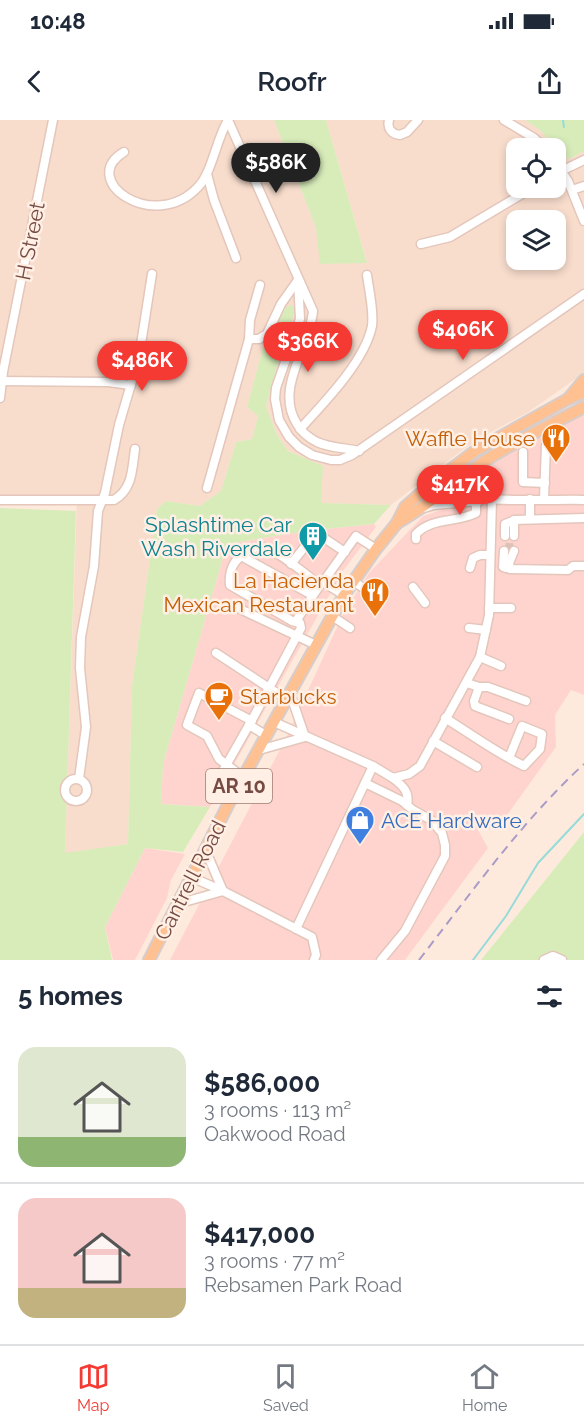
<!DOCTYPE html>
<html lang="en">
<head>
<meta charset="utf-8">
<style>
  body { margin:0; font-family:Raleway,sans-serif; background:#f2f2f3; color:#1f2937; height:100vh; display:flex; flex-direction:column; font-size:22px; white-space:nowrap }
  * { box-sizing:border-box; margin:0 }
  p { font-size:20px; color:#747a83 }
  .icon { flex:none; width:33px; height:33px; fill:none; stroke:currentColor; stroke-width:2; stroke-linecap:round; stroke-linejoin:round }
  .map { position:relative; height:840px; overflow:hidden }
  .drawer { display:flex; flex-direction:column; background:#fff; flex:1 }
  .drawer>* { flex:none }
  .controls { position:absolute; left:506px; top:18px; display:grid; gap:12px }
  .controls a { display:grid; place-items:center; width:60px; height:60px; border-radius:12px; background:#fff; box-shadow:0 3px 9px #0003; font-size:30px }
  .price { position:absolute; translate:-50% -51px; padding:0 14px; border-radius:21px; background:#f53a34; color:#fff; font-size:20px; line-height:39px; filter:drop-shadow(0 2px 3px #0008) }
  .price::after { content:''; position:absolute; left:50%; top:36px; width:18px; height:14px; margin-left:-9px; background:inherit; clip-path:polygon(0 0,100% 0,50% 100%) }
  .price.on { background:#222; color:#fff }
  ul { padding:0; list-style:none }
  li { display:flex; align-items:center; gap:18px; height:150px; padding:0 18px }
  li+li { border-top:2px solid #e0e1e3 }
  li span { display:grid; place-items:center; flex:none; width:168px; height:120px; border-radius:18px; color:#555 }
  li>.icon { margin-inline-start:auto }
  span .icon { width:72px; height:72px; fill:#fffc; stroke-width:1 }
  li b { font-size:26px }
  h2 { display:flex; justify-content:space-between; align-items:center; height:72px; padding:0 18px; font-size:26px }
  .status { display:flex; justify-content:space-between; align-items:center; height:42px; padding:0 30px; background:#fff; direction:ltr }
  .status svg { height:16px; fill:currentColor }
  header { display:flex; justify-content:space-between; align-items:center; height:78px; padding:0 18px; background:#fff; font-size:27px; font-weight:600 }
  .tab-bar { display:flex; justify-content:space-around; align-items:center; height:84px; border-top:2px solid #e0e1e3; background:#fff; font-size:16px; color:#747a83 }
  .tab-bar a { display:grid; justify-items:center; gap:3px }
  .tab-bar .on { color:#f53a34 }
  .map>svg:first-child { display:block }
  .residential { fill:#f8ddcd; fill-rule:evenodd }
  .commercial { fill:#ffd4cf }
  .green { fill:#d8ecba }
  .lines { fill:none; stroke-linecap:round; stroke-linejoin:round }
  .stream { stroke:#95dbd9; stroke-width:2 }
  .minor-tunnel { stroke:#dcc2b6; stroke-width:8; stroke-dasharray:8 4; stroke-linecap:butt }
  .minor-casing { stroke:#e4c6bb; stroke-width:11 }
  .major-casing { stroke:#d8cdca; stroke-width:14 }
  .minor { stroke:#fff; stroke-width:8 }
  .major { stroke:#ffc192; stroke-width:10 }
  .rail { stroke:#aa9bc7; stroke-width:2; stroke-dasharray:9 6; stroke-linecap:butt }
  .labels { text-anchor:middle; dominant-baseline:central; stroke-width:5; stroke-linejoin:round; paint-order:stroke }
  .shield { fill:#ffefe4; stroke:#9e7c73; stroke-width:1.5 }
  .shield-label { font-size:20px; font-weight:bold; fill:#754b43 }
  .street-label { font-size:21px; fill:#754b43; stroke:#ffefe4 }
  .food-label { font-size:21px; fill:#c56008; stroke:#ffefe4; text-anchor:end }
  .culture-label { font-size:21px; fill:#0d838f; stroke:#ffefe4; text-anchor:end }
  .shop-label { font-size:21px; fill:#366cbe; stroke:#ffefe4; text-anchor:start }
</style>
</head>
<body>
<div class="status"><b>10:48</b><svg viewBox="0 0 49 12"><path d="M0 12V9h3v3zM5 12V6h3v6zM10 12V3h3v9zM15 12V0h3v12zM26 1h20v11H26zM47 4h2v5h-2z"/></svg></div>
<header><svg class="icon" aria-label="back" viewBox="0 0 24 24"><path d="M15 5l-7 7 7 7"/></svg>Roofr<svg class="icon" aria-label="share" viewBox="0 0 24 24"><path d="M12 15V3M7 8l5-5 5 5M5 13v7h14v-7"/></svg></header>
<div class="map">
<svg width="584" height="840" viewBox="0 0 584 840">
  <rect width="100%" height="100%" fill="#feeadc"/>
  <path class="residential" d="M0 0H274L316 108 321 144 367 142 326 0H525L540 10 563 36 570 39 584 31V253L527 293 489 313 465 328 391 385 320 383 323 346 288 331 277 315 266 286 277 246 285 187 271 219 264 224 247 287 258 296 252 319 236 322 221 371 200 386 166 381 157 389 132 566 128 724 65 734 77 376 0 375ZM516 28H555V68H516ZM516 100H555V140H516Z"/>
  <g class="commercial">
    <path d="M584 293V575L571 570 555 595 556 627 497 709 477 708 488 728 405 840H170L286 618 344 492 369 453 423 396 442 390 468 388V356L511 331Z"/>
    <path d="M374 404 376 407 343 451 210 687 161 684 163 644 227 424 306 411Z"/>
    <path d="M145 728 185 734 171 760 167 778 135 840H113L105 807Z"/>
  </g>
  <g class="green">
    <path d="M274 0H326L367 143 320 144 316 108Z"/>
    <path d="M525 0H584V31L570 39 563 36 540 10Z"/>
    <path d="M292 185 295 190 277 246 266 286 277 315 288 331 323 346 321 383 391 385 374 404 306 411 227 424 163 644 161 684 210 687 183 732 145 728 105 807 112 840H0V388L76 391 65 733 128 724 132 566 157 389 166 381 200 386 221 371 236 322 252 319 258 296 247 287 264 224 271 218 285 187Z"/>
    <path d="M584 712V840H481Z"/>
  </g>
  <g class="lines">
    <g class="stream">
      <path d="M563 0 564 7"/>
      <path d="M473 840 506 796 538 743 584 694"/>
    </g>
    <path class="minor-tunnel" d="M509 431 510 416"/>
    <g class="minor-casing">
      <g id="minor">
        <path d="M228 0 313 191C310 228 274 268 297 304 301 311 309 318 317 322 330 328 346 328 359 331"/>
        <path d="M389 0C387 8 391 14 400 15L407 12 418 0"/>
        <path d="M504 0 534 18 545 28"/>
        <path d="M124 32C77 60 154 114 198 67 212 53 216 20 228 0"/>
        <path d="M555 42 568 61 584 101"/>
        <path d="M207 54 214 80 236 138"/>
        <path d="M555 54 584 40"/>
        <path d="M572 70 584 66"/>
        <path d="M421 124 450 117 532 68"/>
        <path d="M298 159 300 199 276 268 275 279 279 300 289 317 299 327 312 335 331 340H340L352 335 584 174"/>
        <path d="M249 219 250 200 260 165"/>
        <path d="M0 261 108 262 131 265"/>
        <path d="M0 278 3 252 53 0"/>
        <path d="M300 309C324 283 365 241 372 206 374 191 369 170 367 155"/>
        <path d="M523 332V362L545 363"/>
        <path d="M457 360C459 366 461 372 467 375 482 383 562 379 584 380"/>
        <path d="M207 368 249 219H259L267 214 281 184 298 160"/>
        <path d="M544 379 546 325 556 315"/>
        <path d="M0 380H114C133 369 132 349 135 329"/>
        <path d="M424 388 434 385 479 381"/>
        <path d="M530 398V379"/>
        <path d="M505 416V404L510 402"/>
        <path d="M514 416V400L584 398"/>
        <path d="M416 419V414C432 397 456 403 476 393V381"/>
        <path d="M504 431 503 447 506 448"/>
        <path d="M514 431 509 443 510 449 568 450 573 446H584"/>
        <path d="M241 436 312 475"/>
        <path d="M291 444 307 424 317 417 324 418 345 432"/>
        <path d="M470 448 473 438 480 435H490"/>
        <path d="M353 461 371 473"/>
        <path d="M323 462 356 416 376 429"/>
        <path d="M413 467 425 483"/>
        <path d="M238 488 316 525"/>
        <path d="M489 488H511"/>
        <path d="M332 496 350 508"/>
        <path d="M296 501 320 465"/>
        <path d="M469 508 486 510"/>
        <path d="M216 533 286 579"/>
        <path d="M480 537 501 546"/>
        <path d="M467 563 479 567H488L526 581"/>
        <path d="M479 567 474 581 475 586 509 599"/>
        <path d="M290 573 305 617"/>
        <path d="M445 598C471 614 496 633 524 646L540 629 542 614 522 606 509 638"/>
        <path d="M274 602 373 646 393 658 409 654 420 646 480 537 489 495 492 379"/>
        <path d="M249 605 267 616"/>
        <path d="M433 621 477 647"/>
        <path d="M259 630 305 617"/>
        <path d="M243 657 219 639 207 616 187 605 188 602 199 573 252 601"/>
        <path d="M393 658C403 666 410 672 407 685"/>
        <circle cx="76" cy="670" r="11"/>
        <path d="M79 659 86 607 80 548 81 517 94 446 98 391 105 373 119 305 139 237 152 154"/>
        <path d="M365 663 402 681 413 690 431 700 442 713 445 725V736L405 811 381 840"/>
        <path d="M211 672 253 598 301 508 300 503 292 501 230 465C229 456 231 445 238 439 243 434 252 428 259 427 274 426 307 456 320 465L323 462 344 475"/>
        <path d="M205 729 223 771"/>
        <path d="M191 757 223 771 312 817 316 835 314 840"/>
        <path d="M177 784 223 771"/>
        <path d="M296 809 373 646"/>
        <path d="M544 840 553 836 562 840"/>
      </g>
    </g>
    <g class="major-casing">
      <g id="major">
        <path d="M569 278 584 260"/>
        <path d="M397 403C428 386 454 362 483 342 515 321 551 305 584 287"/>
        <path d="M149 840 229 683 344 475 376 429 397 403 405 387 430 365 475 331 568 279 584 272"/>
      </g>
    </g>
    <use href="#minor" class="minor"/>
    <use href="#major" class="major"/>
    <path class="rail" d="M419 840C472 772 521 702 584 644"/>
  </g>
  <defs>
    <g id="restaurant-pin" transform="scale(1.5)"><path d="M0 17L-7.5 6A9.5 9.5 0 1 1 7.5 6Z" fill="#e8710a" stroke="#ffefe4"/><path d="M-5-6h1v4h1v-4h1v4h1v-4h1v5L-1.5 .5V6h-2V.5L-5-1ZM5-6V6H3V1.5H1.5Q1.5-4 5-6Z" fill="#fff"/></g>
    <g id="building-pin" transform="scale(1.5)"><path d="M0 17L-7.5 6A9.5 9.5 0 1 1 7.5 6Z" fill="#0f9aa8" stroke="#ffefe4"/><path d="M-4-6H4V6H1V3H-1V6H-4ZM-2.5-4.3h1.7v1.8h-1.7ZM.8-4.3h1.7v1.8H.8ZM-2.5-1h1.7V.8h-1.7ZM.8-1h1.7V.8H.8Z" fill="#fff"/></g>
    <g id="cafe-pin" transform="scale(1.5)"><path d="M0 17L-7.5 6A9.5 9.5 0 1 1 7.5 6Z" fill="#e8710a" stroke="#ffefe4"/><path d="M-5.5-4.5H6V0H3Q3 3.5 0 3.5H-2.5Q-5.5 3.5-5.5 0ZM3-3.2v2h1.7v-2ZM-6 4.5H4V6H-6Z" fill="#fff"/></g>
    <g id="shop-pin" transform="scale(1.5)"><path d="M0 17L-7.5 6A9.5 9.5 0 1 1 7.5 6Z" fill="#3f7fe0" stroke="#ffefe4"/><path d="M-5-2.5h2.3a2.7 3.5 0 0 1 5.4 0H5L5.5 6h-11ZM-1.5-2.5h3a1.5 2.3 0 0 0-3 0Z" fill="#fff"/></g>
  </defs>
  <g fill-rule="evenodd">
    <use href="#restaurant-pin" x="556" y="318"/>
    <use href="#building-pin" x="313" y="416"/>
    <use href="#restaurant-pin" x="375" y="472"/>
    <use href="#cafe-pin" x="219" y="576"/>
    <use href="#shop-pin" x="360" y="700"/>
  </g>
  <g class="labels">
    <rect class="shield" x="206" y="649" width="66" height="34" rx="4.5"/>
    <g class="shield-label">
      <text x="239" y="666">AR 10</text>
    </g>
    <g class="street-label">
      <text transform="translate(30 121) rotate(-79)">H Street</text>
      <text transform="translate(190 760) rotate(-63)">Cantrell Road</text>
    </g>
    <g class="food-label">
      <text x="535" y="318">Waffle House</text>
      <text x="354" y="460">La Hacienda<tspan x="354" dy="24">Mexican Restaurant</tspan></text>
      <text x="240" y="576" text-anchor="start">Starbucks</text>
    </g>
    <g class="culture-label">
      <text x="292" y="404">Splashtime Car<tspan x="292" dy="24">Wash Riverdale</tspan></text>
    </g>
    <g class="shop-label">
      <text x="381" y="700">ACE Hardware</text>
    </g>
  </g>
</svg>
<div class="controls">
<a><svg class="icon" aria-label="locate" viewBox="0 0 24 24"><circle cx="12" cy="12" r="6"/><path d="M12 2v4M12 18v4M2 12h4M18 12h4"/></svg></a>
<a><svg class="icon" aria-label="layers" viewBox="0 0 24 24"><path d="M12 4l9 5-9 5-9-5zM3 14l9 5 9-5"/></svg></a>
</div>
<b class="price on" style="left:276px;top:74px">$586K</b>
<b class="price" style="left:463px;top:241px">$406K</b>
<b class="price" style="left:308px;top:253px">$366K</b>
<b class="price" style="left:142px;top:272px">$486K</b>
<b class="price" style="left:460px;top:396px">$417K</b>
</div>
<section class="drawer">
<h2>5 homes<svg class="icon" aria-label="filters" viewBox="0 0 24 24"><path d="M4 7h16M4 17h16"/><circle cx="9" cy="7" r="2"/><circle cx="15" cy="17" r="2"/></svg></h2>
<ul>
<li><span style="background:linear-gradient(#dfe7d0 75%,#8fb573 0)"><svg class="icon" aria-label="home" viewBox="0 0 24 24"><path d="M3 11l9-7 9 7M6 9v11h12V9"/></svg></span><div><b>$586,000</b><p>3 rooms · 113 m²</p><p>Oakwood Road</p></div></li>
<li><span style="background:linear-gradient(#f6c9c9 75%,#c2b280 0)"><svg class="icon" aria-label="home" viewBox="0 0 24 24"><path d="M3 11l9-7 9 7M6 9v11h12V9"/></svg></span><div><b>$417,000</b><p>3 rooms · 77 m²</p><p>Rebsamen Park Road</p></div></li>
</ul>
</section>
<nav class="tab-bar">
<a class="on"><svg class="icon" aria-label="map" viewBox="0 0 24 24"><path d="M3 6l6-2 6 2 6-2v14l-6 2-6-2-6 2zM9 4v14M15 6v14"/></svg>Map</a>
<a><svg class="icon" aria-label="saved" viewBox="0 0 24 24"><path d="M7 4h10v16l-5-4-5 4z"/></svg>Saved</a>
<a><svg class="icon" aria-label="home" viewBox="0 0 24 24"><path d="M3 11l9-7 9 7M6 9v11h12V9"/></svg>Home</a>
</nav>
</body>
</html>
